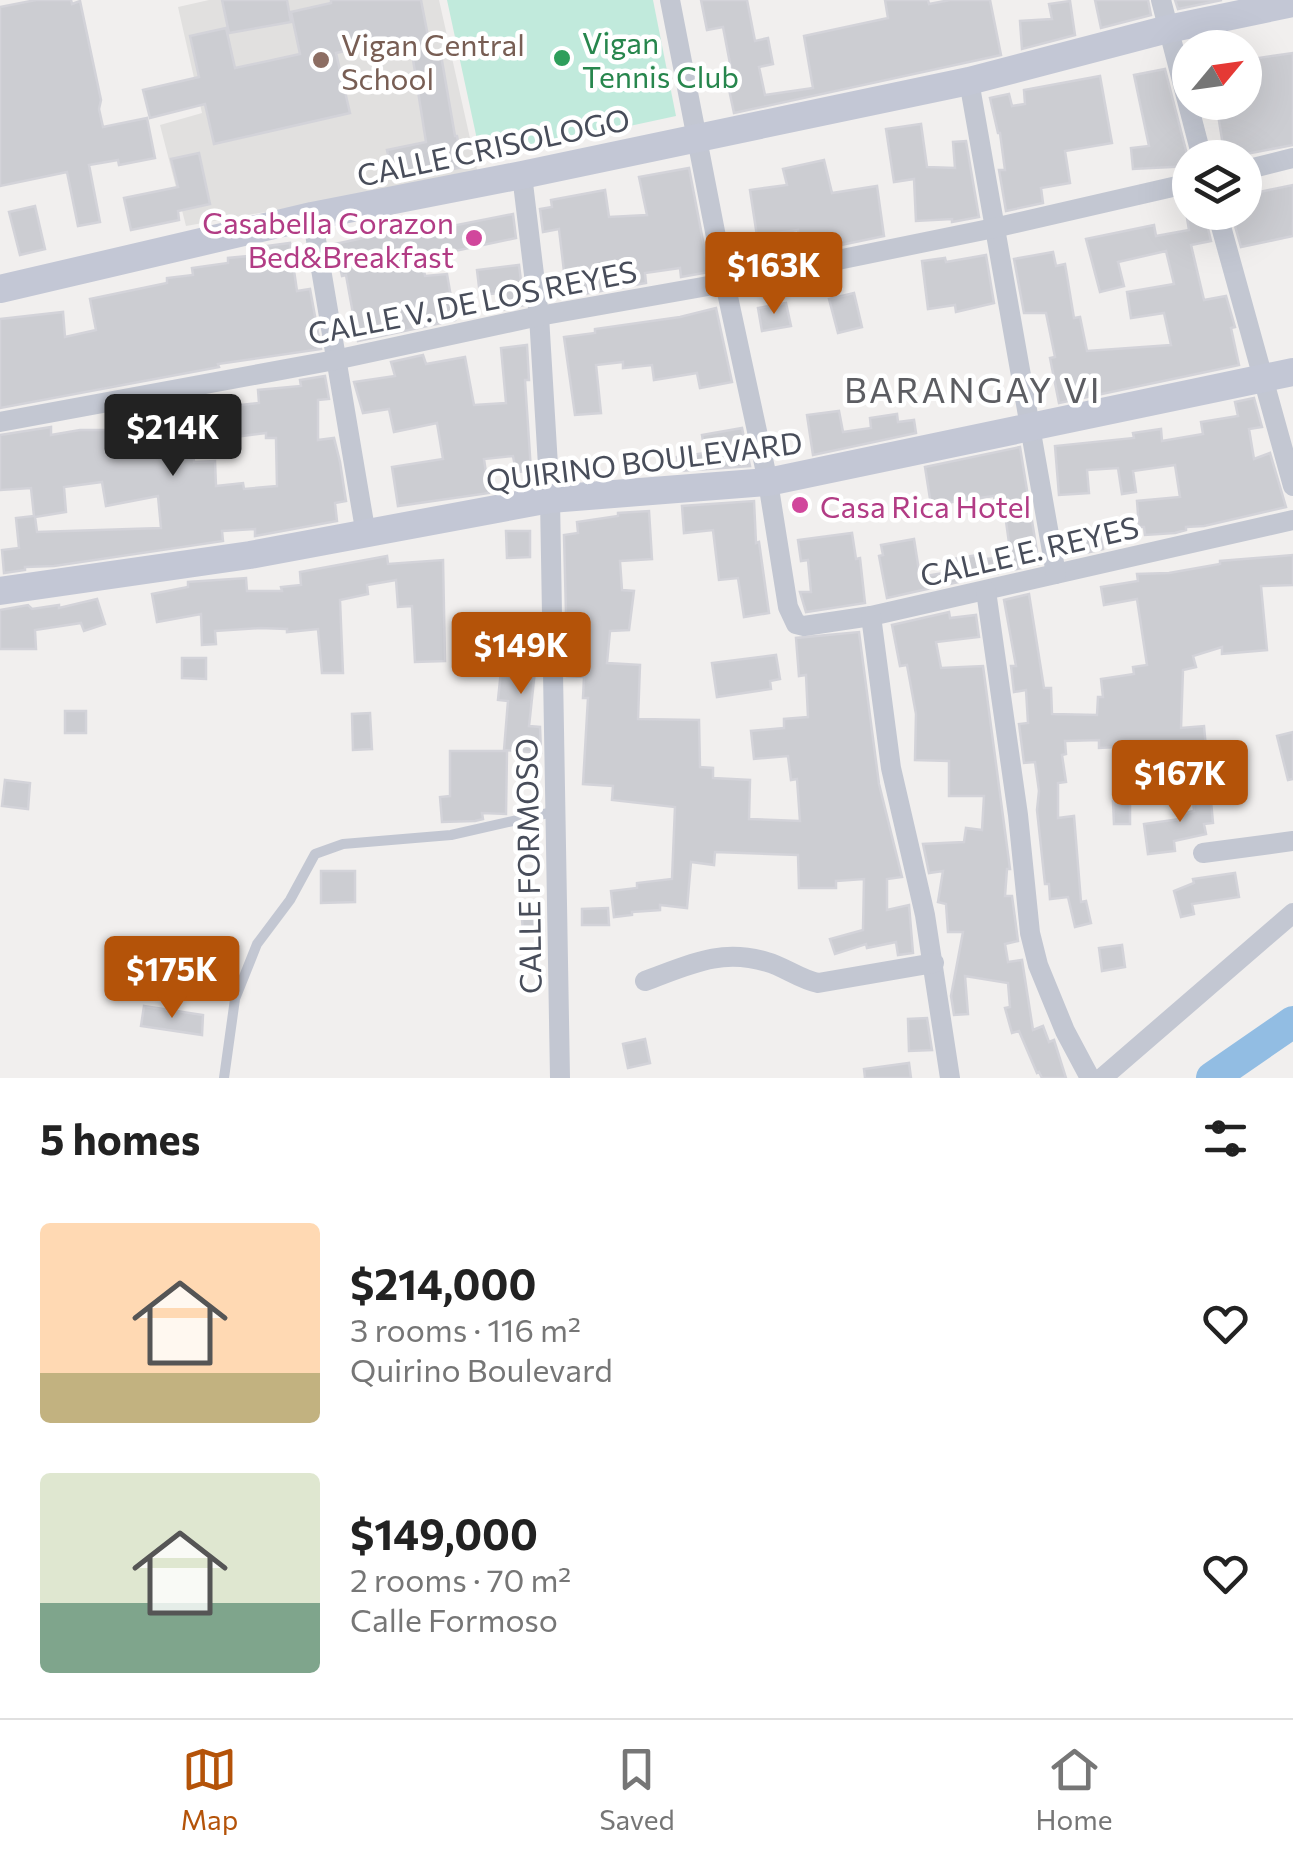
<!DOCTYPE html>
<html lang="en">
<head>
<meta charset="utf-8">
<style>
  body { margin:0; font-family:Commissioner,sans-serif; background:#f2f2f2; color:#222; height:100vh; display:flex; flex-direction:column; font-size:38px; white-space:nowrap }
  * { box-sizing:border-box; margin:0 }
  p { font-size:32px; color:#767676 }
  .icon { flex:none; width:55px; height:55px; fill:none; stroke:currentColor; stroke-width:2; stroke-linecap:round; stroke-linejoin:round }
  .map { position:relative; height:1078px; overflow:hidden }
  .panel { display:flex; flex-direction:column; background:#fff; flex:1 }
  .panel>* { flex:none }
  .needle { width:65px; rotate:61deg }
  .buttons { position:absolute; left:1172px; top:30px; display:grid; gap:20px }
  .buttons a { display:grid; place-items:center; width:90px; height:90px; border-radius:50%; background:#fff; box-shadow:0 10px 40px #0002; font-size:50px }
  .price { position:absolute; translate:-50% -85px; padding:0 22px; border-radius:10px; background:#b45309; color:#fff; font-size:32px; line-height:65px; filter:drop-shadow(0 2px 5px #0008) }
  .price::after { content:''; position:absolute; left:50%; top:60px; width:30px; height:22px; margin-left:-15px; background:inherit; clip-path:polygon(0 0,100% 0,50% 100%) }
  .price.current { background:#222; color:#fff }
  ul { padding:0; list-style:none }
  li { display:flex; align-items:center; gap:30px; height:250px; padding:0 40px }
  li span { display:grid; place-items:center; flex:none; width:280px; height:200px; border-radius:10px; color:#555 }
  li>.icon { margin-inline-start:auto }
  span .icon { width:120px; height:120px; fill:#fffc; stroke-width:1 }
  li b { font-size:42px }
  h2 { display:flex; justify-content:space-between; align-items:center; height:120px; padding:0 40px; font-size:42px }
  .tab-bar { display:flex; justify-content:space-around; align-items:center; height:140px; border-top:2px solid #e0e0e0; background:#fff; font-size:28px; color:#767676 }
  .tab-bar a { display:grid; justify-items:center; gap:5px }
  .tab-bar .current { color:#b45309 }
  .map>svg:first-child { display:block }
  .education { fill:#e1e0df }
  .green { fill:#c1eadc }
  .lines { fill:none; stroke-linecap:round; stroke-linejoin:round }
  .river { stroke:#92bde3; stroke-width:32 }
  .building { fill:#cccdd2; stroke:#d3d3d9; stroke-width:2.5; fill-rule:evenodd }
  .lane { stroke:#c3c7d2; stroke-width:10 }
  .street { stroke:#c3c7d2; stroke-width:20 }
  .secondary { stroke:#c3c7d5; stroke-width:28 }
  .leisure-dot { fill:#2e9e5b; stroke:#fff; stroke-width:4 }
  .education-dot { fill:#8d6e63; stroke:#fff; stroke-width:4 }
  .hotel-dot { fill:#d1479c; stroke:#fff; stroke-width:4 }
  .labels { text-anchor:middle; dominant-baseline:central; stroke-width:9; stroke-linejoin:round; paint-order:stroke }
  .leisure-label { font-size:30px; fill:#27864d; stroke:#fff; text-anchor:start }
  .education-label { font-size:30px; fill:#785e54; stroke:#fff; text-anchor:start }
  .street-label { font-size:30px; fill:#484d5a; stroke:#fff }
  .hotel-label { font-size:30px; fill:#b23c85; stroke:#fff; text-anchor:end }
  .quarter-label { font-size:35px; letter-spacing:2.5px; fill:#5c5d62; stroke:#fff }
</style>
</head>
<body>
<div class="map">
<svg width="1293" height="1078" viewBox="0 0 1293 1078">
  <rect width="100%" height="100%" fill="#f1efee"/>
  <path class="education" d="M209 0H439L478 174 186 226 160 125 202 113 178 7Z"/>
  <path class="green" d="M447 0H653L676 116 481 158Z"/>
  <g class="lines">
    <path class="river" d="M1212 1078 1293 1022"/>
  </g>
  <g class="building">
    <path d="M36 0H71L72 4 80 1 101 100 99 109 103 127 147 118 155 158 119 165 118 160 89 165 100 222 78 226 67 172 0 186V7Z"/>
    <path d="M222 0H287L291 22 229 33Z"/>
    <path d="M331 0H421L432 57 441 55 455 136H457L463 167 394 181 387 150 426 142 412 53 403 55 400 39 336 53 350 113 214 144 205 104 150 118 143 90 199 77 190 36 226 28 235 68 300 54 291 12 331 3Z"/>
    <path d="M701 0H747L755 41 768 38 773 64 759 67 765 95 813 88 804 36 888 18 885 0H928L929 4 950 0H990L1001 55 734 113 727 80 733 79 723 27 707 30Z"/>
    <path d="M1095 0H1148L1151 15 1101 28Z"/>
    <path d="M1175 0H1222L1178 9Z"/>
    <path d="M1070 1 1075 35 1022 49 1020 21 1052 19 1049 4Z"/>
    <path d="M1293 53V145L1225 158 1216 102H1245V60Z"/>
    <path d="M1165 69 1190 166 1133 169 1131 148 1149 146 1134 75Z"/>
    <path d="M1100 76 1112 143 1065 151 1070 183 1041 188 1043 203 1006 211 999 170H1005L1000 133H998L990 98 1009 94 1012 106 1025 104 1024 90Z"/>
    <path d="M921 124 927 167 955 168 953 142 966 141 979 217 952 222V219L916 221 914 179 894 182 886 129Z"/>
    <path d="M199 153 210 204 178 211 179 220 131 230 124 198 178 187 171 159Z"/>
    <path d="M824 160 832 193 877 186 884 236 803 253 798 230 757 236 750 190 787 185 783 169Z"/>
    <path d="M689 168 709 272 681 277 680 268 645 273 646 283 567 297 559 229 543 232 540 209 552 207 551 200 605 190 609 217 647 215 639 177Z"/>
    <path d="M1293 185V236L1241 247 1231 212H1245V195Z"/>
    <path d="M35 206 45 249 20 255 9 212Z"/>
    <path d="M1186 212H1204L1211 241 1191 245 1204 300 1226 296 1235 327 1231 328 1239 365 1059 403 1050 358 1055 357 1046 313H1024L1014 259 1053 252 1056 266 1065 264 1074 318 1080 317 1087 351 1171 345 1164 313 1131 318 1127 292 1174 284 1166 251 1118 262 1124 286 1100 292 1086 239 1154 225 1156 236 1189 230Z"/>
    <path d="M513 214 516 238 422 258 425 276 447 274 455 320 358 341 346 275 342 276 335 244 382 234V230L412 228V230L447 224V227Z"/>
    <path d="M290 243 297 291 310 289 321 349 218 364 219 367 0 408V319L63 312 65 337 96 330 90 299 167 283V278L193 275 192 268 228 263V258L260 255 259 247Z"/>
    <path d="M986 255 994 303 956 312 955 305 928 309 922 261 945 258 946 262Z"/>
    <path d="M519 265 524 305 502 310 500 293 480 295 477 270Z"/>
    <path d="M854 293 862 327 838 333 829 299Z"/>
    <path d="M786 303 791 326 762 331 758 308Z"/>
    <path d="M716 308 732 382 700 388 697 373 654 380 652 365 623 368V362L596 365 601 413 575 415 564 337 595 333V329L680 317Z"/>
    <path d="M527 345 529 380H525L531 471 516 472 513 456 484 459 489 493 398 506 392 467 443 459 437 423 394 432 389 409 363 413 354 382 395 376 391 362 423 355 426 364 465 357 474 405 506 403 501 348Z"/>
    <path d="M325 376 329 399 318 400V440L334 438 340 462 346 501 335 503 337 521 255 536V529L222 531 223 541 54 566 25 567V570L4 573 2 550 19 548 16 518 34 516 31 488 0 490V435L51 427V435L80 430H119L117 420 160 415 158 407 205 403V409L259 403 258 390 301 386 300 380ZM233 432 234 437 266 433V438H276L277 486 244 489 243 483 216 486 215 461 194 462 191 436ZM102 482 106 506 158 496 161 528 37 532 35 517 66 512 64 487Z"/>
    <path d="M1254 398 1262 427 1249 429 1254 459 1270 453 1286 507 1204 526 1186 527V530L1175 533 1145 535 1144 527H1139L1137 501 1180 497 1175 465 1133 471 1136 492 1122 494 1118 468 1087 470 1089 493 1059 495 1055 446 1134 438 1133 433 1161 429 1162 441 1203 434 1201 422 1238 416 1235 402Z"/>
    <path d="M839 411 843 432 871 428 870 418 897 414 898 422 914 420 916 433 813 455 807 415Z"/>
    <path d="M742 428 750 466 679 471 677 457 705 453 702 435Z"/>
    <path d="M1020 447 1039 564 887 598 879 556 883 555 881 545 914 539 920 577 955 571 953 559 984 554 985 559 1011 557 1005 514 997 515 994 496 931 505 925 467Z"/>
    <path d="M754 501 756 543 759 542 769 613 744 617 738 578 719 580 713 530 684 533 682 506Z"/>
    <path d="M649 511 652 559 620 561 622 590 634 591 629 630 610 631 607 663 640 665 638 719 699 720 700 767 713 768V778L750 780 749 819 800 821 797 779 791 780 788 756 754 759 751 731 784 728V719L808 717 806 675 799 676 796 638 859 632 879 784 902 877 887 879V910L909 905 913 953 898 955 896 942 867 948 866 944 835 954 830 939 863 930 864 879 836 881V888H799L798 855 715 852 714 865 691 862 687 908 660 905V910L632 912V915L614 917 611 891 637 888V883L672 879 675 807 612 800 613 786 583 784 588 698H583L584 677 567 676 568 654 579 655 583 613H566L564 535 578 533 577 522 618 516V513Z"/>
    <path d="M506 531H530V557L507 558Z"/>
    <path d="M852 533 856 559 860 558 865 603 806 612 800 592H811L808 560 801 561 798 540Z"/>
    <path d="M1100 534 1103 549 1068 557 1065 539Z"/>
    <path d="M1293 555V585L1261 586 1267 650 1222 654V647L1193 656 1196 667 1183 670 1181 728 1204 726 1206 748 1191 749 1189 762H1135V770L1117 771V747L1099 748V740L1065 741 1066 754 1062 755 1066 782 1058 783V818L1074 816 1081 902 1086 901 1091 923 1075 927 1068 897 1050 899 1049 884H1045L1037 810 1039 791 1035 762 1024 763 1019 724 1028 723 1026 690 1014 692 1011 666H1016L1004 600 1029 594 1044 688H1051L1052 714 1097 715 1098 697H1103L1101 679 1134 674 1133 667 1147 665 1137 599 1104 605 1101 587 1138 581 1137 574 1169 573 1220 564V561Z"/>
    <path d="M387 556 388 564 443 560 445 661 415 662 412 606 398 607 396 580 367 585 368 594 340 600 343 673H322L318 629 287 632V629L260 628 215 631 216 644 202 645 201 614 157 622 152 594 188 587V582L246 578 247 591H282L281 587 301 585 300 572Z"/>
    <path d="M97 599 105 624 84 631 81 623 35 630 36 649H0V610L28 605 32 609 59 605V608Z"/>
    <path d="M949 612 950 618 976 615 979 637 936 642 941 668 983 666 1010 869H1007L1005 896H1012L1018 941 1005 944 1008 962 1022 960 1033 1030 1043 1026 1049 1042 1054 1040 1066 1078H1042L1039 1072 1037 1073 1019 1031 1012 1033 1005 1008 1010 1007 1008 983 965 976 968 1014 954 1015 951 996 963 932H948L946 904 938 902 943 871 929 873 923 844 964 842 966 828 982 830 984 796H949V761L915 760 916 714 907 665 900 666 892 625Z"/>
    <path d="M521 633 539 634V661H536L529 726 540 727 541 753 504 750 508 701 498 700 502 661 519 663Z"/>
    <path d="M776 655 780 679 770 681 771 689 717 697 712 663Z"/>
    <path d="M182 658H206V679L182 678Z"/>
    <rect x="65" y="711" width="21" height="22"/>
    <path d="M370 713 372 749 353 750 352 714Z"/>
    <path d="M1293 732V779L1288 780 1277 736Z"/>
    <path d="M450 751H507L506 814 482 813 483 819 475 821 442 822 440 797 450 796Z"/>
    <path d="M5 780 30 783 28 809 2 806Z"/>
    <path d="M1210 790 1213 823 1204 824 1206 834 1174 841 1175 851 1148 854 1144 824 1180 819 1179 814 1194 811 1192 791Z"/>
    <path d="M1113 801H1130V824H1114Z"/>
    <path d="M321 871H355V902L321 903Z"/>
    <path d="M1235 873 1239 897 1192 904 1194 914 1181 917 1174 891 1194 883 1193 879Z"/>
    <path d="M543 905 544 931 523 932 521 906Z"/>
    <path d="M608 908 609 925H582V909Z"/>
    <path d="M1122 945 1125 967 1102 971 1099 948Z"/>
    <path d="M144 1006 203 1015 202 1035 141 1026Z"/>
    <path d="M927 1018 932 1050 909 1051 908 1019Z"/>
    <path d="M645 1039 650 1063 628 1068 623 1044Z"/>
    <path d="M909 1063 911 1078H865L864 1069Z"/>
  </g>
  <g class="lines">
    <path class="lane" d="M224 1078 235 999 257 944 290 900 315 854 343 844 451 835 557 811"/>
    <g class="street">
      <path d="M670 0 725 283 768 482 788 607 796 624 804 626 871 616 1293 520"/>
      <path d="M1161 0 1202 158"/>
      <path d="M969 81 1056 574"/>
      <path d="M1245 170 1293 158"/>
      <path d="M522 175 539 316 550 499 560 1078"/>
      <path d="M1217 212 1293 486"/>
      <path d="M312 216 366 535"/>
      <path d="M0 422 335 360 539 316 725 283 994 228 1190 183"/>
      <path d="M986 591 1018 815 1030 933 1038 965 1065 1031 1090 1078"/>
      <path d="M871 616 891 768 925 915 950 1078"/>
      <path d="M1203 853 1293 841"/>
      <path d="M645 981C689 965 720 948 767 962 785 967 799 979 818 983L934 963"/>
      <path d="M1102 1078 1293 913"/>
    </g>
    <g class="secondary">
      <path d="M0 289 312 216 522 175 969 81 1168 29 1293 3"/>
      <path d="M0 591 250 555 550 499 768 482 1293 372"/>
    </g>
  </g>
  <circle class="leisure-dot" cx="562" cy="58" r="10"/>
  <circle class="education-dot" cx="321" cy="60" r="10"/>
  <g class="hotel-dot">
    <circle cx="474" cy="238" r="10"/>
    <circle cx="800" cy="505" r="10"/>
  </g>
  <g class="labels">
    <g class="leisure-label">
      <text x="582" y="41">Vigan<tspan x="582" dy="34">Tennis Club</tspan></text>
    </g>
    <g class="education-label">
      <text x="341" y="43">Vigan Central<tspan x="341" dy="34">School</tspan></text>
    </g>
    <g class="street-label">
      <text transform="translate(493 146) rotate(-12)">CALLE CRISOLOGO</text>
      <text transform="translate(472 301) rotate(-11)">CALLE V. DE LOS REYES</text>
      <text transform="translate(644 460) rotate(-7)">QUIRINO BOULEVARD</text>
      <text transform="translate(1029 550) rotate(-13)">CALLE E. REYES</text>
      <text transform="translate(527 866) rotate(-91)">CALLE FORMOSO</text>
    </g>
    <g class="hotel-label">
      <text x="454" y="221">Casabella Corazon<tspan x="454" dy="34">Bed&amp;Breakfast</tspan></text>
      <text x="820" y="505" text-anchor="start">Casa Rica Hotel</text>
    </g>
    <g class="quarter-label">
      <text x="973" y="388">BARANGAY VI</text>
    </g>
  </g>
</svg>
<div class="buttons">
<a><svg class="needle" viewBox="-14 -14 28 28"><path d="M0-13l5 13h-10z" fill="#e53935"/><path d="M0 13l5-13h-10z" fill="#767676"/></svg></a>
<a><svg class="icon" aria-label="layers" viewBox="0 0 24 24"><path d="M12 4l9 5-9 5-9-5zM3 14l9 5 9-5"/></svg></a>
</div>
<b class="price" style="left:774px;top:317px">$163K</b>
<b class="price current" style="left:173px;top:479px">$214K</b>
<b class="price" style="left:521px;top:697px">$149K</b>
<b class="price" style="left:1180px;top:825px">$167K</b>
<b class="price" style="left:172px;top:1021px">$175K</b>
</div>
<section class="panel">
<h2>5 homes<svg class="icon" aria-label="filters" viewBox="0 0 24 24"><path d="M4 7h16M4 17h16"/><circle cx="9" cy="7" r="2"/><circle cx="15" cy="17" r="2"/></svg></h2>
<ul>
<li><span style="background:linear-gradient(#ffd9b3 75%,#c2b280 0)"><svg class="icon" aria-label="home" viewBox="0 0 24 24"><path d="M3 11l9-7 9 7M6 9v11h12V9"/></svg></span><div><b>$214,000</b><p>3 rooms · 116 m²</p><p>Quirino Boulevard</p></div><svg class="icon" aria-label="heart" viewBox="0 0 24 24"><path d="M12 20l-8-8c-3-5 5-10 8-4 3-6 11-1 8 4z"/></svg></li>
<li><span style="background:linear-gradient(#dfe7d0 65%,#7fa58c 0)"><svg class="icon" aria-label="home" viewBox="0 0 24 24"><path d="M3 11l9-7 9 7M6 9v11h12V9"/></svg></span><div><b>$149,000</b><p>2 rooms · 70 m²</p><p>Calle Formoso</p></div><svg class="icon" aria-label="heart" viewBox="0 0 24 24"><path d="M12 20l-8-8c-3-5 5-10 8-4 3-6 11-1 8 4z"/></svg></li>
</ul>
</section>
<nav class="tab-bar">
<a class="current"><svg class="icon" aria-label="map" viewBox="0 0 24 24"><path d="M3 6l6-2 6 2 6-2v14l-6 2-6-2-6 2zM9 4v14M15 6v14"/></svg>Map</a>
<a><svg class="icon" aria-label="saved" viewBox="0 0 24 24"><path d="M7 4h10v16l-5-4-5 4z"/></svg>Saved</a>
<a><svg class="icon" aria-label="home" viewBox="0 0 24 24"><path d="M3 11l9-7 9 7M6 9v11h12V9"/></svg>Home</a>
</nav>
</body>
</html>
